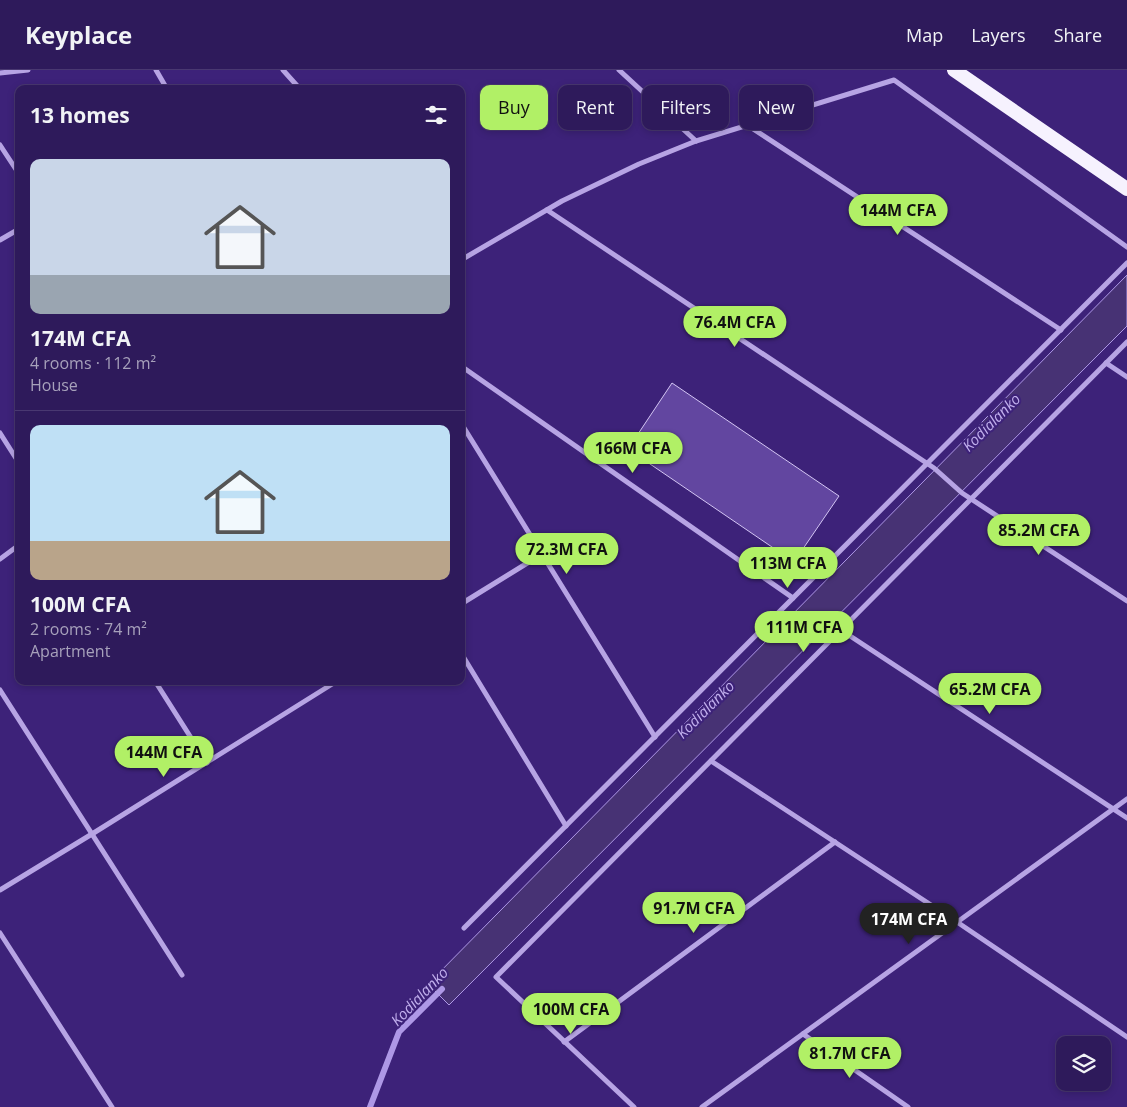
<!DOCTYPE html>
<html lang="en">
<head>
<meta charset="utf-8">
<style>
  body { margin:0; font-family:"Open Sans",sans-serif; background:#362361; color:#f1f3f6; height:100vh; display:flex; flex-direction:column; font-size:19px; white-space:nowrap }
  * { box-sizing:border-box; margin:0 }
  p { font-size:16px; color:#a7a1bb }
  .icon { flex:none; width:28px; height:28px; fill:none; stroke:currentColor; stroke-width:2; stroke-linecap:round; stroke-linejoin:round }
  .map { position:relative; flex:1; overflow:hidden }
  .details { position:absolute; left:15px; top:15px; width:450px; height:600px; display:flex; flex-direction:column; background:#2e1a5b; border-radius:10px; box-shadow:0 2px 8px #0003,0 0 0 1px #493871 }
  .details>* { flex:none }
  .guide { position:absolute; left:480px; top:15px; width:475px; height:45px; display:flex; gap:10px }
  .fabs { position:absolute; left:1056px; top:966px; display:grid; gap:10px }
  .fabs a { display:grid; place-items:center; width:55px; height:55px; border-radius:10px; background:#2e1a5b; box-shadow:0 2px 8px #0003,0 0 0 1px #493871; font-size:25px }
  .price { position:absolute; translate:-50% -42px; padding:0 11px; border-radius:18px; background:#b1f066; color:#111; font-size:16px; line-height:32px; filter:drop-shadow(0 1px 2px #0008) }
  .price::after { content:''; position:absolute; left:50%; top:30px; width:15px; height:11px; margin-left:-8px; background:inherit; clip-path:polygon(0 0,100% 0,50% 100%) }
  .price.on { background:#222; color:#fff }
  ul { padding:0; list-style:none }
  li { display:grid; align-content:center; gap:10px; height:265px; padding:0 15px }
  li+li { border-top:1px solid #493871 }
  li span { display:grid; place-items:center; height:155px; border-radius:10px; color:#555 }
  li>.icon { margin-inline-start:auto }
  span .icon { width:90px; height:90px; fill:#fffc; stroke-width:1 }
  li b { font-size:21px }
  h2 { display:flex; justify-content:space-between; align-items:center; height:60px; padding:0 15px; font-size:21px }
  .pill { padding:0 18px; border-radius:10px; background:#2e1a5b; box-shadow:0 2px 8px #0003,0 0 0 1px #493871; font-size:18px; line-height:45px }
  .pill.on { background:#b1f066; color:#111 }
  header { display:flex; align-items:center; gap:30px; box-sizing:border-box; height:70px; padding:0 25px; background:#2e1a5b; border-bottom:1px solid #493871 }
  header strong { font-size:24px }
  nav { display:flex; gap:28px; margin-inline-start:auto; font-size:18px }
  .map>svg:first-child { display:block }
  .water { fill:#473274; stroke:#ae98e6 }
  .lines { fill:none; stroke-linecap:round; stroke-linejoin:round }
  .stream { stroke:#ae98e6; stroke-width:6 }
  .building { fill:#6246a0; stroke:#d4c6f4 }
  .minor { stroke:#b7a4e4; stroke-width:5 }
  .trunk { stroke:#f6f2fe; stroke-width:14 }
  .labels { text-anchor:middle; dominant-baseline:central; stroke-width:4; stroke-linejoin:round; paint-order:stroke }
  .water-label { font-size:15px; font-style:italic; fill:#c1afed; stroke:#3d2279 }
</style>
</head>
<body>
<header>
<strong>Keyplace</strong>
<nav><a>Map</a><a>Layers</a><a>Share</a></nav>
</header>
<div class="map">
<svg width="1127" height="1037" viewBox="0 0 1127 1037">
  <rect width="100%" height="100%" fill="#3d2279"/>
  <path class="water" d="M1127 205V256L449 935 428 914Z"/>
  <g class="lines">
    <path class="stream" d="M370 1037 399 962 442 919"/>
  </g>
  <path class="building" d="M672 313 839 426 794 492 628 379Z"/>
  <g class="lines">
    <g class="minor">
      <path d="M156 0 167 19"/>
      <path d="M283 0 300 19"/>
      <path d="M619 0 696 71"/>
      <path d="M0 3 28 0"/>
      <path d="M747 55 1061 260"/>
      <path d="M0 75 19 104"/>
      <path d="M547 140 934 398 962 423 1127 531"/>
      <path d="M0 170 19 159"/>
      <path d="M461 190 562 131 639 94 696 71 894 10 1127 177"/>
      <path d="M1106 293 1127 307"/>
      <path d="M461 296 793 528"/>
      <path d="M461 353 655 667"/>
      <path d="M0 363 19 393"/>
      <path d="M0 489 19 475"/>
      <path d="M461 534 542 484"/>
      <path d="M841 560 1127 748"/>
      <path d="M461 583 566 756"/>
      <path d="M155 611 207 693"/>
      <path d="M0 620 182 905"/>
      <path d="M711 691 957 852 1127 967"/>
      <path d="M0 820 92 764 337 611"/>
      <path d="M464 858 1127 193"/>
      <path d="M0 863 112 1037"/>
      <path d="M803 964 908 1037"/>
      <path d="M564 972 835 772"/>
      <path d="M634 1037 496 907 1127 272"/>
      <path d="M702 1037 1127 729"/>
    </g>
    <path class="trunk" d="M954 0 1127 119"/>
  </g>
  <g class="labels">
    <g class="water-label">
      <text transform="translate(991 352) rotate(-45)">Kodialanko</text>
      <text transform="translate(705 639) rotate(-45)">Kodialanko</text>
      <text transform="translate(419 926) rotate(-46)">Kodialanko</text>
    </g>
  </g>
</svg>
<div class="fabs">
<a><svg class="icon" aria-label="layers" viewBox="0 0 24 24"><path d="M12 4l9 5-9 5-9-5zM3 14l9 5 9-5"/></svg></a>
</div>
<b class="price" style="left:898px;top:166px">144M CFA</b>
<b class="price" style="left:735px;top:278px">76.4M CFA</b>
<b class="price" style="left:633px;top:404px">166M CFA</b>
<b class="price" style="left:1039px;top:486px">85.2M CFA</b>
<b class="price" style="left:567px;top:505px">72.3M CFA</b>
<b class="price" style="left:788px;top:519px">113M CFA</b>
<b class="price" style="left:804px;top:583px">111M CFA</b>
<b class="price" style="left:990px;top:645px">65.2M CFA</b>
<b class="price" style="left:164px;top:708px">144M CFA</b>
<b class="price" style="left:694px;top:864px">91.7M CFA</b>
<b class="price on" style="left:909px;top:875px">174M CFA</b>
<b class="price" style="left:571px;top:965px">100M CFA</b>
<b class="price" style="left:850px;top:1009px">81.7M CFA</b>
<div class="guide">
<a class="pill on">Buy</a>
<a class="pill">Rent</a>
<a class="pill">Filters</a>
<a class="pill">New</a>
</div>
<section class="details">
<h2>13 homes<svg class="icon" aria-label="filters" viewBox="0 0 24 24"><path d="M4 7h16M4 17h16"/><circle cx="9" cy="7" r="2"/><circle cx="15" cy="17" r="2"/></svg></h2>
<ul>
<li><span style="background:linear-gradient(#c9d6e8 75%,#9aa5b1 0)"><svg class="icon" aria-label="home" viewBox="0 0 24 24"><path d="M3 11l9-7 9 7M6 9v11h12V9"/></svg></span><div><b>174M CFA</b><p>4 rooms · 112 m²</p><p>House</p></div></li>
<li><span style="background:linear-gradient(#bfe0f5 75%,#b9a48a 0)"><svg class="icon" aria-label="home" viewBox="0 0 24 24"><path d="M3 11l9-7 9 7M6 9v11h12V9"/></svg></span><div><b>100M CFA</b><p>2 rooms · 74 m²</p><p>Apartment</p></div></li>
</ul>
</section>
</div>
</body>
</html>
